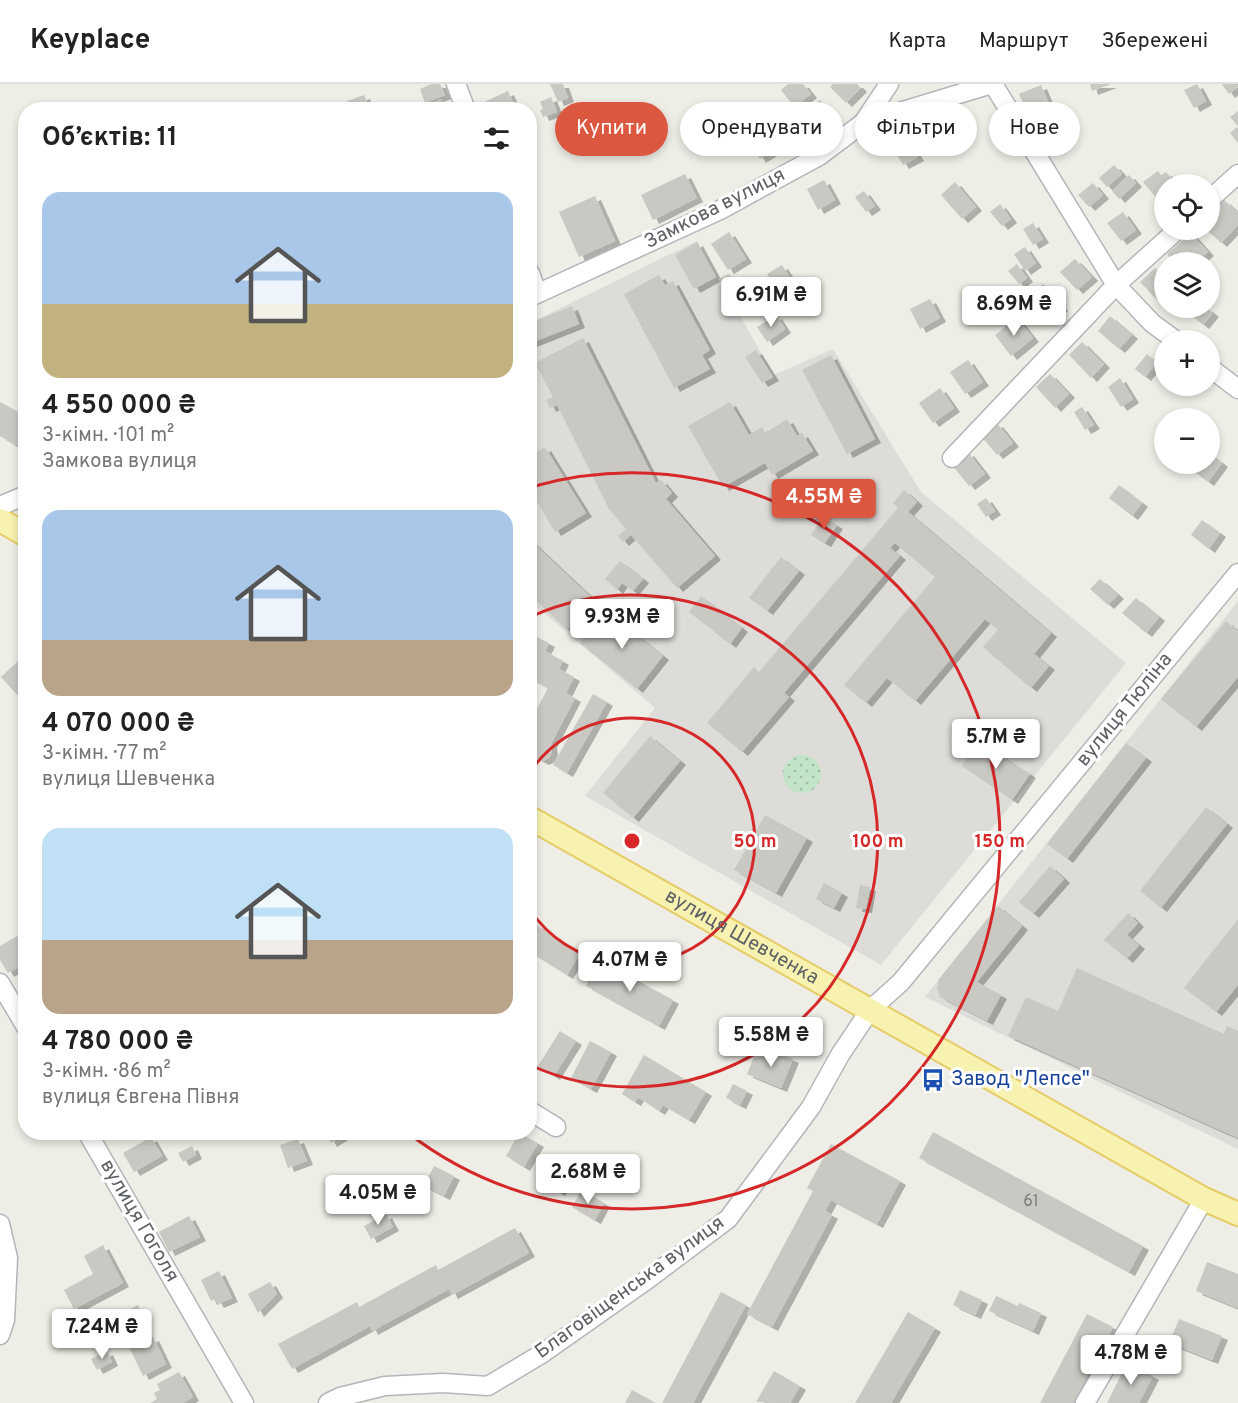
<!DOCTYPE html>
<html lang="uk">
<head>
<meta charset="utf-8">
<style>
  body { margin:0; font-family:Overpass,sans-serif; background:#f2f2f2; color:#222; height:100vh; display:flex; flex-direction:column; font-size:22px; white-space:nowrap }
  * { box-sizing:border-box; margin:0 }
  p { font-size:20px; color:#767676 }
  .icon { flex:none; width:33px; height:33px; fill:none; stroke:currentColor; stroke-width:2; stroke-linecap:round; stroke-linejoin:round }
  .map { position:relative; flex:1; overflow:hidden }
  .sheet { position:absolute; left:18px; top:18px; width:519px; height:1038px; display:flex; flex-direction:column; background:#fff; border-radius:24px; box-shadow:0 3px 9px #0003 }
  .sheet>* { flex:none }
  .hud { position:absolute; left:555px; top:18px; width:570px; height:54px; display:flex; gap:12px }
  .buttons { position:absolute; left:1154px; top:90px; display:grid; gap:12px }
  .buttons a { display:grid; place-items:center; width:66px; height:66px; border-radius:50%; background:#fff; box-shadow:0 3px 9px #0003; font-size:30px }
  .price { position:absolute; translate:-50% -51px; padding:0 14px; border-radius:6px; background:#fff; color:#222; font-size:20px; line-height:39px; filter:drop-shadow(0 2px 3px #0008) }
  .price::after { content:''; position:absolute; left:50%; top:36px; width:18px; height:14px; margin-left:-9px; background:inherit; clip-path:polygon(0 0,100% 0,50% 100%) }
  .price.current { background:#db573f; color:#fff }
  ul { padding:0; list-style:none }
  li { display:grid; align-content:center; gap:12px; height:318px; padding:0 24px }
  li span { display:grid; place-items:center; height:186px; border-radius:18px; color:#555 }
  li>.icon { margin-inline-start:auto }
  span .icon { width:108px; height:108px; fill:#fffc; stroke-width:1 }
  li b { font-size:26px }
  h2 { display:flex; justify-content:space-between; align-items:center; height:72px; padding:0 24px; font-size:26px }
  .pill { padding:0 21px; border-radius:27px; background:#fff; box-shadow:0 3px 9px #0003; font-size:21px; line-height:54px }
  .pill.current { background:#db573f; color:#fff }
  header { display:flex; align-items:center; gap:36px; box-sizing:border-box; height:84px; padding:0 30px; background:#fff; border-bottom:2px solid #e0e0e0 }
  header strong { font-size:28px }
  nav { display:flex; gap:33px; margin-inline-start:auto; font-size:21px }
  .map>svg:first-child { display:block }
  .industrial { fill:#dddcd8 }
  .grass { fill:url(#grass-dots) }
  .building { fill:#cac8c2; filter:url(#shadow) }
  .lines { fill:none; stroke-linecap:round; stroke-linejoin:round }
  .minor-casing { stroke:#b3b5b9; stroke-width:21 }
  .major-casing { stroke:#e6cc67; stroke-width:26 }
  .minor { stroke:#fff; stroke-width:18 }
  .major { stroke:#f8f2b1; stroke-width:22 }
  .ring { fill:none; stroke:#d62828; stroke-width:3 }
  .labels { text-anchor:middle; dominant-baseline:central; stroke-width:6; stroke-linejoin:round; paint-order:stroke }
  .number-label { font-size:16px; fill:#787a7c }
  .street-label { font-size:20px; fill:#5d6065; stroke:#fff }
  .transit-label { font-size:20px; fill:#164399; stroke:#fff; text-anchor:start }
  .centre { fill:#d62828; stroke:#fff; stroke-width:3 }
  .ring-label { font-size:18px; text-anchor:middle; font-weight:bold; fill:#d62828; stroke:#fff; stroke-width:6; stroke-linejoin:round; paint-order:stroke }
</style>
</head>
<body>
<header>
<strong>Keyplace</strong>
<nav><a>Карта</a><a>Маршрут</a><a>Збережені</a></nav>
</header>
<div class="map">
<svg width="1238" height="1319" viewBox="0 0 1238 1319">
  <defs>
    <pattern id="grass-dots" width="8" height="8" patternUnits="userSpaceOnUse" patternTransform="scale(1.5)"><rect width="8" height="8" fill="#c4e4c7"/><path d="M2 2h.1M6 6h.1" fill="none" stroke="#a2bca5" stroke-width="1.8" stroke-linecap="round"/></pattern>
    <filter id="shadow"><feDropShadow dx="6" dy="4" stdDeviation="0" flood-color="#0004"/></filter>
  </defs>
  <rect width="100%" height="100%" fill="#eeede6"/>
  <g class="industrial">
    <path d="M697 157 774 291 833 265 921 408 1126 579 881 881 585 712 655 624 530 517V239Z"/>
    <path d="M1238 517V1065L925 913Z"/>
  </g>
  <circle class="grass" cx="802" cy="690" r="19"/>
  <g class="building">
    <path d="M431 0H440L445 11 425 19 420 5Z"/>
    <path d="M550 0H563L568 14 558 18Z"/>
    <path d="M788 0H803L811 10 794 23 781 6Z"/>
    <path d="M833 0H857L861 4 846 19 830 3Z"/>
    <path d="M1090 0H1111L1092 7Z"/>
    <path d="M1197 0 1206 17 1194 24 1184 6Z"/>
    <path d="M1222 0H1238V3L1229 10Z"/>
    <path d="M1041 1 1050 22 1028 31 1019 10Z"/>
    <path d="M508 7 516 26H486L482 19Z"/>
    <path d="M364 11 370 26H350L347 17Z"/>
    <path d="M551 13 557 28 543 33 540 26 543 25 540 18Z"/>
    <path d="M441 15 446 26H425L424 24Z"/>
    <path d="M820 16 836 37 809 56 793 35Z"/>
    <path d="M1238 27V42L1230 33Z"/>
    <path d="M773 32 789 57 760 75 744 49Z"/>
    <path d="M1237 43 1238 45V59L1230 49Z"/>
    <path d="M902 45 918 73 903 81 887 54Z"/>
    <path d="M1114 81 1122 90 1107 103 1099 94Z"/>
    <path d="M1158 87 1161 91 1166 88 1176 100H1164V113L1159 117 1143 98Z"/>
    <path d="M685 90 697 114 653 136 641 111Z"/>
    <path d="M1129 91 1136 99 1119 115 1112 107Z"/>
    <path d="M824 96 835 116 818 126 807 105Z"/>
    <path d="M955 98 976 123 962 135 941 111Z"/>
    <path d="M1093 99 1103 111 1089 123 1078 111Z"/>
    <path d="M864 107 875 122 866 128 855 113Z"/>
    <path d="M595 112 615 157 579 173 559 128Z"/>
    <path d="M1224 116 1238 129V141L1221 159 1207 146H1209V132Z"/>
    <path d="M1000 120 1011 135 1002 142 990 128Z"/>
    <path d="M1123 128 1136 146 1121 157 1107 139Z"/>
    <path d="M1033 139 1043 155 1033 161 1023 145Z"/>
    <path d="M729 148 746 175 728 186 711 160Z"/>
    <path d="M1191 149 1208 168 1196 178H1174L1167 170Z"/>
    <path d="M697 158 716 193 694 205 675 171Z"/>
    <path d="M1025 163 1036 179 1025 187 1014 170Z"/>
    <path d="M1075 175 1092 193 1077 206 1060 188Z"/>
    <path d="M1017 180 1027 194 1019 200 1008 187Z"/>
    <path d="M782 181 794 200 779 209 767 190Z"/>
    <path d="M1155 184 1164 194V210L1157 216 1140 198Z"/>
    <path d="M729 190 739 208 729 214 719 195Z"/>
    <path d="M659 191 665 201 673 197 710 266 702 271 710 285 674 304 624 210Z"/>
    <path d="M1043 200 1062 223 1046 236 1027 214Z"/>
    <path d="M930 215 940 234 920 245 910 225Z"/>
    <path d="M572 222 579 240 531 259 530 239Z"/>
    <path d="M1197 224H1207L1213 229 1203 241 1191 231Z"/>
    <path d="M776 231 785 245 767 258 757 243Z"/>
    <path d="M1110 232 1132 251 1119 265 1098 247Z"/>
    <path d="M1017 234 1033 254 1011 272 995 251Z"/>
    <path d="M583 254 656 399 661 396 672 409 666 415 715 472 677 504 631 451 623 458 618 452 626 445 609 425 557 321 550 324 546 316 553 313 535 279Z"/>
    <path d="M1082 258 1104 280 1091 294 1069 271Z"/>
    <path d="M756 266 773 293 762 299 745 273Z"/>
    <path d="M1147 270 1157 279 1145 293 1135 285Z"/>
    <path d="M831 271 875 355 847 370 802 286Z"/>
    <path d="M968 276 983 298 965 310 950 288Z"/>
    <path d="M1050 290 1069 310 1055 324 1036 303Z"/>
    <path d="M1120 294 1133 315 1121 323 1108 303Z"/>
    <path d="M940 304 954 324 933 339 919 319Z"/>
    <path d="M0 318 26 332V361H15L0 352Z"/>
    <path d="M730 318 749 351 762 343 765 349 787 335 797 352 802 349 813 367 772 391 765 379 723 403 688 342Z"/>
    <path d="M1082 323 1094 341 1085 346 1074 328Z"/>
    <path d="M997 339 1013 359 997 371 981 352Z"/>
    <path d="M545 363 586 429 555 448 530 406V373Z"/>
    <path d="M968 368 985 390 969 402 952 381Z"/>
    <path d="M1209 369 1222 379 1208 398 1184 380H1209Z"/>
    <path d="M1119 401 1142 419 1132 432 1109 414Z"/>
    <path d="M904 406 917 418 908 428 1051 549 1034 570 1049 582 1031 604 983 563 998 546 985 535 915 617 887 594 866 619 844 601 935 493 895 459 890 464 900 472 784 609 789 613 742 668 707 639 754 583 759 588 898 424 893 419Z"/>
    <path d="M986 414 995 427 986 433 977 420Z"/>
    <path d="M823 433 837 441 825 459 811 451Z"/>
    <path d="M1202 436 1220 449 1209 465 1191 451Z"/>
    <path d="M530 456 595 517 567 546 530 511Z"/>
    <path d="M781 473 799 487 767 527 749 514Z"/>
    <path d="M620 477 643 495 633 507 622 499 617 506 605 495Z"/>
    <path d="M1100 495 1118 511 1108 521 1090 505Z"/>
    <path d="M701 512 742 544 730 560 689 528Z"/>
    <path d="M1136 514 1159 533 1146 549 1122 529Z"/>
    <path d="M606 526 663 572 637 605 580 559Z"/>
    <path d="M1226 537 1238 547V593L1196 643 1161 615Z"/>
    <path d="M537 553 549 559 545 567 563 577 559 585 574 593 566 609 575 614 551 660 552 667 549 674 543 677 530 670V621L537 625 548 604 530 594V567Z"/>
    <path d="M19 576 26 583V609L20 614 1 593Z"/>
    <path d="M593 610 607 618 567 689 553 681Z"/>
    <path d="M650 652 680 677 633 734 603 709Z"/>
    <path d="M979 656 1030 690 1012 716 962 682Z"/>
    <path d="M1126 659 1146 674 1067 775 1047 760Z"/>
    <path d="M1206 723 1227 740 1161 824 1140 807Z"/>
    <path d="M765 731 807 754 776 809 734 786Z"/>
    <path d="M1050 782 1064 795 1033 830 1019 818Z"/>
    <path d="M824 799 842 809 834 824 816 815Z"/>
    <path d="M860 801 870 803 866 825 856 824Z"/>
    <path d="M998 822 1022 842 977 898 1001 911 987 937 940 913 937 904 939 895Z"/>
    <path d="M1128 829 1138 839 1127 851 1139 861 1127 875 1104 856Z"/>
    <path d="M1238 835V901L1216 928 1184 904Z"/>
    <path d="M530 837 581 868 567 891 530 868Z"/>
    <path d="M17 852 21 858 26 855V879L8 889 0 876V862Z"/>
    <path d="M600 876 673 916 659 942 586 902Z"/>
    <path d="M1077 884 1224 950 1227 942 1238 947V1054L1008 952 1026 913 1058 927Z"/>
    <path d="M560 947 576 957 554 992 538 982Z"/>
    <path d="M590 957 611 968 591 1005 571 994Z"/>
    <path d="M756 968 773 975 775 968 793 975 781 1004 747 990Z"/>
    <path d="M644 971 706 1008 689 1036 663 1021 659 1027 638 1013 635 1018 622 1010Z"/>
    <path d="M733 1000 747 1007 740 1021 726 1014Z"/>
    <path d="M325 1048H349L331 1059Z"/>
    <path d="M933 1048 1143 1162 1129 1188 919 1074Z"/>
    <path d="M519 1049 538 1059 524 1083 506 1072Z"/>
    <path d="M151 1053 162 1072 134 1088 123 1069Z"/>
    <path d="M298 1055 307 1077 288 1084 280 1061Z"/>
    <path d="M831 1060 900 1097 877 1140 831 1116 825 1127 832 1131 772 1243 747 1230 813 1107 807 1104Z"/>
    <path d="M192 1062 196 1071 183 1078 178 1069Z"/>
    <path d="M551 1070 573 1083 559 1108 537 1095Z"/>
    <path d="M434 1082 454 1092 444 1112 424 1102Z"/>
    <path d="M582 1106 604 1119 595 1136 572 1123Z"/>
    <path d="M386 1130 393 1143 371 1155 364 1142Z"/>
    <path d="M189 1132 200 1153 169 1168 159 1148Z"/>
    <path d="M515 1144 529 1169 452 1211 449 1205 372 1247 370 1242 292 1285 278 1260 357 1218 359 1223 436 1181 438 1186Z"/>
    <path d="M103 1161 123 1199 74 1225 64 1206 93 1190 84 1172Z"/>
    <path d="M1207 1178 1238 1190V1224L1196 1207Z"/>
    <path d="M219 1187 232 1214 218 1220 215 1215 211 1217 201 1196Z"/>
    <path d="M270 1198 277 1210 258 1229 248 1210Z"/>
    <path d="M960 1206 982 1216 975 1231 953 1221Z"/>
    <path d="M721 1208 746 1221 693 1319H662Z"/>
    <path d="M996 1212 1018 1222 1019 1219 1041 1229 1033 1247 989 1227Z"/>
    <path d="M138 1221 146 1237 122 1251 113 1234Z"/>
    <path d="M908 1228 935 1244 891 1319H855Z"/>
    <path d="M1087 1230 1113 1243 1073 1319H1040Z"/>
    <path d="M1179 1235 1222 1252 1212 1276 1169 1259Z"/>
    <path d="M153 1253 166 1280 143 1292 130 1265Z"/>
    <path d="M107 1267 112 1278 97 1286 91 1275Z"/>
    <path d="M1127 1279 1153 1292 1139 1319H1107Z"/>
    <path d="M774 1287 800 1302 790 1319 756 1318Z"/>
    <path d="M179 1288 193 1313 183 1319H150L157 1315 154 1309 160 1306 157 1300Z"/>
    <path d="M632 1306 656 1319H625Z"/>
  </g>
  <g class="lines">
    <g class="minor-casing">
      <g id="minor">
        <path d="M456 0 466 26"/>
        <path d="M993 0 1116 201 1152 239 1175 256"/>
        <path d="M863 39 889 0"/>
        <path d="M1209 116 1238 90"/>
        <path d="M530 189 537 209"/>
        <path d="M530 213 720 126 819 72 863 39 992 0"/>
        <path d="M1209 283 1238 305"/>
        <path d="M952 374 1116 201 1177 146"/>
        <path d="M0 422 26 411"/>
        <path d="M0 899 26 943"/>
        <path d="M530 1027 556 1043"/>
        <path d="M87 1048 244 1319"/>
        <path d="M0 1140 8 1174 5 1236 0 1251"/>
        <path d="M328 1319 340 1313 385 1302 443 1299 488 1302 543 1269 644 1198 728 1135 811 1023 840 971 870 926 901 898 1238 489"/>
        <path d="M1085 1319 1204 1115"/>
      </g>
    </g>
    <g class="major-casing">
      <g id="major">
        <path d="M0 436 26 451"/>
        <path id="s1" d="M530 734 1204 1115 1238 1130"/>
      </g>
    </g>
    <use href="#minor" class="minor"/>
    <use href="#major" class="major"/>
  </g>
  <g class="ring">
    <path d="M530 688A123 123 0 1 1 530 826"/>
    <path d="M530 533A246 246 0 1 1 530 981"/>
    <path d="M531 403A368 368 0 1 1 408 1049"/>
  </g>
  <defs>
    <g id="bus-bare" transform="scale(1.8)"><path d="M-5-6H5V4H4V6H2V4H-2V6H-4V4H-5ZM-3.5-4V0h7V-4ZM-3.5 1.2v1.5H-2V1.2ZM2 1.2v1.5H3.5V1.2Z" fill="#1a4fb4" stroke="#fff" stroke-width="2.5" paint-order="stroke"/></g>
  </defs>
  <g fill-rule="evenodd">
    <use href="#bus-bare" x="933" y="996"/>
  </g>
  <g class="labels">
    <g class="number-label">
      <text x="1031" y="1118">61</text>
    </g>
    <g class="street-label">
      <text transform="translate(715 125) rotate(-27)">Замкова вулиця</text>
      <text transform="translate(1125 626) rotate(-51)">вулиця Тюліна</text>
      <text stroke="none"><textPath href="#s1" startOffset="243">вулиця Шевченка</textPath></text>
      <text transform="translate(139 1137) rotate(60)">вулиця Гоголя</text>
      <text transform="translate(630 1204) rotate(-36)">Благовіщенська вулиця</text>
    </g>
    <g class="transit-label">
      <text x="951" y="996">Завод "Лепсе"</text>
    </g>
  </g>
  <circle cx="632" cy="757" r="9" class="centre"/>
  <g class="ring-label">
    <text x="755" y="763">50 m</text>
    <text x="878" y="763">100 m</text>
    <text x="1000" y="763">150 m</text>
  </g>
</svg>
<div class="buttons">
<a><svg class="icon" aria-label="locate" viewBox="0 0 24 24"><circle cx="12" cy="12" r="6"/><path d="M12 2v4M12 18v4M2 12h4M18 12h4"/></svg></a>
<a><svg class="icon" aria-label="layers" viewBox="0 0 24 24"><path d="M12 4l9 5-9 5-9-5zM3 14l9 5 9-5"/></svg></a>
<a>+</a>
<a>−</a>
</div>
<b class="price" style="left:771px;top:244px">6.91M ₴</b>
<b class="price" style="left:1014px;top:253px">8.69M ₴</b>
<b class="price current" style="left:824px;top:446px">4.55M ₴</b>
<b class="price" style="left:622px;top:566px">9.93M ₴</b>
<b class="price" style="left:996px;top:686px">5.7M ₴</b>
<b class="price" style="left:630px;top:909px">4.07M ₴</b>
<b class="price" style="left:771px;top:984px">5.58M ₴</b>
<b class="price" style="left:588px;top:1121px">2.68M ₴</b>
<b class="price" style="left:378px;top:1142px">4.05M ₴</b>
<b class="price" style="left:102px;top:1276px">7.24M ₴</b>
<b class="price" style="left:1131px;top:1302px">4.78M ₴</b>
<div class="hud">
<a class="pill current">Купити</a>
<a class="pill">Орендувати</a>
<a class="pill">Фільтри</a>
<a class="pill">Нове</a>
</div>
<section class="sheet">
<h2>Об’єктів: 11<svg class="icon" aria-label="filters" viewBox="0 0 24 24"><path d="M4 7h16M4 17h16"/><circle cx="9" cy="7" r="2"/><circle cx="15" cy="17" r="2"/></svg></h2>
<ul>
<li><span style="background:linear-gradient(#a9c7e8 60%,#c2b280 0)"><svg class="icon" aria-label="home" viewBox="0 0 24 24"><path d="M3 11l9-7 9 7M6 9v11h12V9"/></svg></span><div><b>4 550 000 ₴</b><p>3-кімн. · 101 m²</p><p>Замкова вулиця</p></div></li>
<li><span style="background:linear-gradient(#a9c7e8 70%,#b9a48a 0)"><svg class="icon" aria-label="home" viewBox="0 0 24 24"><path d="M3 11l9-7 9 7M6 9v11h12V9"/></svg></span><div><b>4 070 000 ₴</b><p>3-кімн. · 77 m²</p><p>вулиця Шевченка</p></div></li>
<li><span style="background:linear-gradient(#bfe0f5 60%,#b9a48a 0)"><svg class="icon" aria-label="home" viewBox="0 0 24 24"><path d="M3 11l9-7 9 7M6 9v11h12V9"/></svg></span><div><b>4 780 000 ₴</b><p>3-кімн. · 86 m²</p><p>вулиця Євгена Півня</p></div></li>
</ul>
</section>
</div>
</body>
</html>
